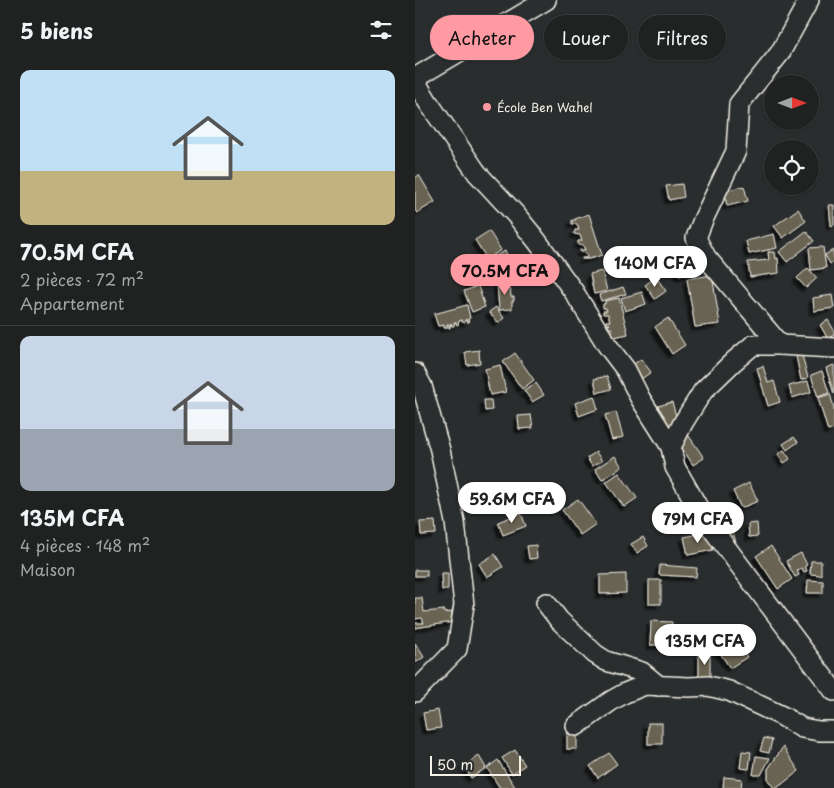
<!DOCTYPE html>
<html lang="fr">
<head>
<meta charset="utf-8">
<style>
  body { margin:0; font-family:"Playpen Sans",sans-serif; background:#2d2f2f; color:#f1f3f6; height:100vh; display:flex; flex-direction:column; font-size:19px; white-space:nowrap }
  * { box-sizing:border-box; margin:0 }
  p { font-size:16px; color:#a2a4a5 }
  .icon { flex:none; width:28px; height:28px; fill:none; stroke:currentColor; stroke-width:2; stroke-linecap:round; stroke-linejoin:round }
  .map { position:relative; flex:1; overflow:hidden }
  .sheet { display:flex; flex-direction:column; background:#202222; width:415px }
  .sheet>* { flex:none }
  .hud { position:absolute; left:15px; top:15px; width:329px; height:45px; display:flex; gap:10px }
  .needle { width:32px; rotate:90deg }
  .tools { position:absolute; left:349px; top:75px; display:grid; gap:10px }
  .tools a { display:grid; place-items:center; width:55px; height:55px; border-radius:50%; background:#202222; box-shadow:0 1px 4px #0004,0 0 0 1px #3d3f40; font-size:25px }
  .scale { position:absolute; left:15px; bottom:12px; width:91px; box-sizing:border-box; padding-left:5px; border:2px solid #f4f1e8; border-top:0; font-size:14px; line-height:18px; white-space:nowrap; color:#f4f1e8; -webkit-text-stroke:4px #2a2d2e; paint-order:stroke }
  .price { position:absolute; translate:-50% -42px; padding:0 11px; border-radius:18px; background:#fff; color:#222; font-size:16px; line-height:32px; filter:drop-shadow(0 1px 2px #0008) }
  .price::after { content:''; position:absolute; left:50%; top:30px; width:15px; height:11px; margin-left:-8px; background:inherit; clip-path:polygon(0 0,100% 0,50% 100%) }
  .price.active { background:#ff9aa2; color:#111 }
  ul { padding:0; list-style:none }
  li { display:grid; align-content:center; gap:10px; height:265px; padding:0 20px }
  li+li { border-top:1px solid #3d3f40 }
  li span { display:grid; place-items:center; height:155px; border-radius:10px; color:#555 }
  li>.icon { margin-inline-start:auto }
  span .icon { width:90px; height:90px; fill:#fffc; stroke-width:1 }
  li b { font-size:21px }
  h2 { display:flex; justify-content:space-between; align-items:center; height:60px; padding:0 20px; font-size:21px }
  .chip { padding:0 18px; border-radius:22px; background:#202222; box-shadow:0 1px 4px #0004,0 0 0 1px #3d3f40; font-size:18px; line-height:45px }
  .chip.active { background:#ff9aa2; color:#111 }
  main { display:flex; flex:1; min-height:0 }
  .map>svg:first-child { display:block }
  .building { fill:#696352; stroke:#f4f1e8; filter:url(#shadow) }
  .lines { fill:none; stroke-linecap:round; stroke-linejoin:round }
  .minor-casing { stroke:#f4f1e8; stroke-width:22 }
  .minor { stroke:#2a2d2e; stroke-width:19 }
  .poi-dot { fill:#ff9aa2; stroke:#2a2d2e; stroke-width:2 }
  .labels { text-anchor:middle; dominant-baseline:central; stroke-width:5; stroke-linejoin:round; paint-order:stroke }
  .poi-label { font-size:12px; fill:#f4f1e8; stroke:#2a2d2e; text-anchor:start }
</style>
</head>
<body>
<main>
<section class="sheet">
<h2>5 biens<svg class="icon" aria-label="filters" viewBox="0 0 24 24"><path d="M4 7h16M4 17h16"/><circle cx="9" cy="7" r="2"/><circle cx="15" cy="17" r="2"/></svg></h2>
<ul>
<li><span style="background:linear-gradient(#bfe0f5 65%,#c2b280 0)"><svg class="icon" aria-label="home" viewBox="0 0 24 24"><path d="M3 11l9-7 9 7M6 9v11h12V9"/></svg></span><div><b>70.5M CFA</b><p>2 pièces · 72 m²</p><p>Appartement</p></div></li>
<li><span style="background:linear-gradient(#c9d6e8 60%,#9aa5b1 0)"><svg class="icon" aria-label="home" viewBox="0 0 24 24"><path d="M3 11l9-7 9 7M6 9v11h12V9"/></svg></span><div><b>135M CFA</b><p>4 pièces · 148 m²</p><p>Maison</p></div></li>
</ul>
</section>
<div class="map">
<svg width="419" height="788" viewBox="0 0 419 788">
  <defs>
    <filter id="shadow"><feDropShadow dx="-4" dy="4" stdDeviation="1" flood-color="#0009"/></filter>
  </defs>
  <rect width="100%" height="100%" fill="#2a2d2e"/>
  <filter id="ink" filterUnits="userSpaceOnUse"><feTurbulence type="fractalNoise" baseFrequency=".02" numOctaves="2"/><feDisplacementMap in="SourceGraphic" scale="10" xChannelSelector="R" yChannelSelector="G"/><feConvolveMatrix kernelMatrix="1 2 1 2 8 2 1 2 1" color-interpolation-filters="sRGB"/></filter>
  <g filter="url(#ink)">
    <g class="building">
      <path d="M4 175 20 202 2 213 0 210V178Z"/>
      <path d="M267 184 269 197 254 200 251 186Z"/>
      <path d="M329 186 333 201 312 206 309 191Z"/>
      <path d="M414 205H419V225L416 226Z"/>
      <path d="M383 209 391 221 368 238 359 226Z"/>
      <path d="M174 214 187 255 174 259H167V258H172L171 253 165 252V250H170L168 245H163V241H167L165 235 159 234 160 230H164L162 224H157V220H161L160 219Z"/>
      <path d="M74 231 86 250 72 259 60 240Z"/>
      <path d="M391 231 399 241 372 262 364 252Z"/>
      <path d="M359 234 362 248 334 254 331 241Z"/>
      <path d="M408 247 411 268 396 270 394 248Z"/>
      <path d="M418 250 419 262 415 264 410 255Z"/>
      <path d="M90 251 100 269 82 282 70 262Z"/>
      <path d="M353 252H360L361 259 363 258 364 273 335 277 333 262 354 260Z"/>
      <path d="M273 262 276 274 264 276 261 264Z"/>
      <path d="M393 268 402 278 391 288 382 278Z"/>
      <path d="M187 271 192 291 179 294 175 274Z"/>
      <path d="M56 273 63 284 57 288 50 277Z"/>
      <path d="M297 275 305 324 280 327 272 279Z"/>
      <path d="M241 277 251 291 240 299 230 285Z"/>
      <path d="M95 282 96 297H99V301H97V309L84 310 82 283Z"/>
      <path d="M63 286 70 307 57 312 49 291Z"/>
      <path d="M208 287 211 294 186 301 184 295Z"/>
      <path d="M227 292 231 304 210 311 206 298Z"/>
      <path d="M417 295 419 308 399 311 398 298Z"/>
      <path d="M204 298 213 334 195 338V334H198L196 328H193V325L195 324H191V321H195L193 314H188V311H192L191 308H188V304H190V301Z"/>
      <path d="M52 305 55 318 53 319 54 322H52L51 319 50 320V322H47V320L44 321 43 325 41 324V322H39V326H37L36 323 35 328H34V324H32V328H29V325L23 326 19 314Z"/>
      <path d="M81 307 89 318 83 323 74 312Z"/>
      <path d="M253 318 270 345 257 354 240 327Z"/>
      <path d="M413 320 419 330V335L413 339 405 325Z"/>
      <path d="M64 350 65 363 52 365 50 352Z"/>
      <path d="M100 353 119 380 107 389 88 362Z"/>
      <path d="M387 355 393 378 386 380 381 356Z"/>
      <path d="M226 359 236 372 225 380 215 367Z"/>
      <path d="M85 365 91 392 75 395 70 369Z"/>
      <path d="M419 365V394L411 368Z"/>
      <path d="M348 366 353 383 359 381 365 402 353 406 342 368Z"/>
      <path d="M407 371 414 393 403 397 396 375Z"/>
      <path d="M192 376 196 389 182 393 179 379Z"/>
      <path d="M393 381 396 392 377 398 374 386Z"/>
      <path d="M121 383 129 395 117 402 109 390Z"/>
      <path d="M415 394 419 408V429L413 431 403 398Z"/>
      <path d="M179 396 183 409 164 416 160 403Z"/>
      <path d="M69 400H76L77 410 70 411Z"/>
      <path d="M257 402 264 427 251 431 243 406Z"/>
      <path d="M201 412 208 437 197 440 190 415Z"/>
      <path d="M116 415 118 428 104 429 103 416Z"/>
      <path d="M274 436 289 458 278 465 264 443Z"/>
      <path d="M379 437 383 442 372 450 368 444Z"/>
      <path d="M369 450 375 459 369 463 363 454Z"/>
      <path d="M181 452 187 461 177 466 172 458Z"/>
      <path d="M200 456 207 467 187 480 180 469Z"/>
      <path d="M204 473 222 498 209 507 191 482Z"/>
      <path d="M334 483 343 501 326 508 318 491Z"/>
      <path d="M163 499 181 524 165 535 147 510Z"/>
      <path d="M106 513 111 526 88 535 83 522Z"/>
      <path d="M20 521 21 534 6 535 5 522Z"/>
      <path d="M342 523 343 536 334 537 333 524Z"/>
      <path d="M317 528 321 543 310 546 306 531Z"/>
      <path d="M294 532 298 550 273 555 269 537Z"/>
      <path d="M228 537 233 546 222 553 216 544Z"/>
      <path d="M121 545 122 558 114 559 112 546Z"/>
      <path d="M356 546 377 579 363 589 341 556Z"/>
      <path d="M386 553 392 565 390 566 392 571 389 572 387 568 382 570 384 575 380 577 371 561Z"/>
      <path d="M80 554 88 567 72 577 64 564Z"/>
      <path d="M396 561H406V575L395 574Z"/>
      <path d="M245 565 282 568 281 577 244 575Z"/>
      <rect x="0" y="570" width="12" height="6"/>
      <path d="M26 573H33V589L27 590Z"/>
      <path d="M211 574V593L185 594V575Z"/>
      <rect x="234" y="580" width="12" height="24"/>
      <path d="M393 580 408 581V593H392Z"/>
      <path d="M0 598H7L9 612 29 610V613L37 612 38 622 0 628V623H9L7 618 0 619Z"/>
      <path d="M236 621 257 622 256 645H235Z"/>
      <path d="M317 633 332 657 315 668 299 644Z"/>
      <path d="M0 643 9 657 0 663Z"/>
      <rect x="284" y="654" width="11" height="25"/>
      <path d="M23 710 26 728 11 730 8 713Z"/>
      <rect x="233" y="723" width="14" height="21"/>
      <rect x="152" y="733" width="10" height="16"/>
      <path d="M349 738 357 740 354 753 345 751Z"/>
      <path d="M368 747 384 771 362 788H359L353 780V769Z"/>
      <path d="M100 750 110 765 97 774 87 758Z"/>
      <path d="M327 751 336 752 334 769 325 768Z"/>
      <path d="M194 753 202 764 183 778 175 766Z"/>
      <path d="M64 756 71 768 56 778 49 766Z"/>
      <path d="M341 756 355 758 346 775H338Z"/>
      <path d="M83 760 100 787 99 788H85L72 768Z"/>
      <path d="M309 777 327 779 326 788H308Z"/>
    </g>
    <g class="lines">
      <g class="minor-casing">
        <g id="minor">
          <path d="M0 78 131 0"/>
          <path d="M0 81 13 102 62 173 101 215 122 241 159 292 192 345 211 370 225 398 256 447"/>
          <path d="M365 345 291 257 281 238 288 220 321 151 324 104 365 53 394 0"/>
          <path d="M419 348 365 345H338L318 362 288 391 268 423 256 447 260 467 289 518 419 691"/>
          <path d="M0 373 7 386 25 450 40 522 49 605 42 649 0 692"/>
          <path d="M131 603 144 620 180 654 191 661 227 672 244 686"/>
          <path d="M161 726 196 701 210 693 230 685 274 687 293 686 314 691 367 716 387 728 404 731H419"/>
        </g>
      </g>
      <use href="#minor" class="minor"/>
    </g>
  </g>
  <circle class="poi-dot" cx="72" cy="107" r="5"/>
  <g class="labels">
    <g class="poi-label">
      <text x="82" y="107">École Ben Wahel</text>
    </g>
  </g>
</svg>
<div class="tools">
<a><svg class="needle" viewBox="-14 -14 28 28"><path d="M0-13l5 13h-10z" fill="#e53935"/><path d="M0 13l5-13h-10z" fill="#a2a4a5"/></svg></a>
<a><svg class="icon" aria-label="locate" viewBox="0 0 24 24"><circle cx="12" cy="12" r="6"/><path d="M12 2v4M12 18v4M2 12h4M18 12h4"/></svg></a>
</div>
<div class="scale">50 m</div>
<b class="price" style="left:240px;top:288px">140M CFA</b>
<b class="price active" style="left:90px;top:296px">70.5M CFA</b>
<b class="price" style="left:97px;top:524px">59.6M CFA</b>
<b class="price" style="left:283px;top:544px">79M CFA</b>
<b class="price" style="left:290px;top:666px">135M CFA</b>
<div class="hud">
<a class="chip active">Acheter</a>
<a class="chip">Louer</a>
<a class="chip">Filtres</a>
</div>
</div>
</main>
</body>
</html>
